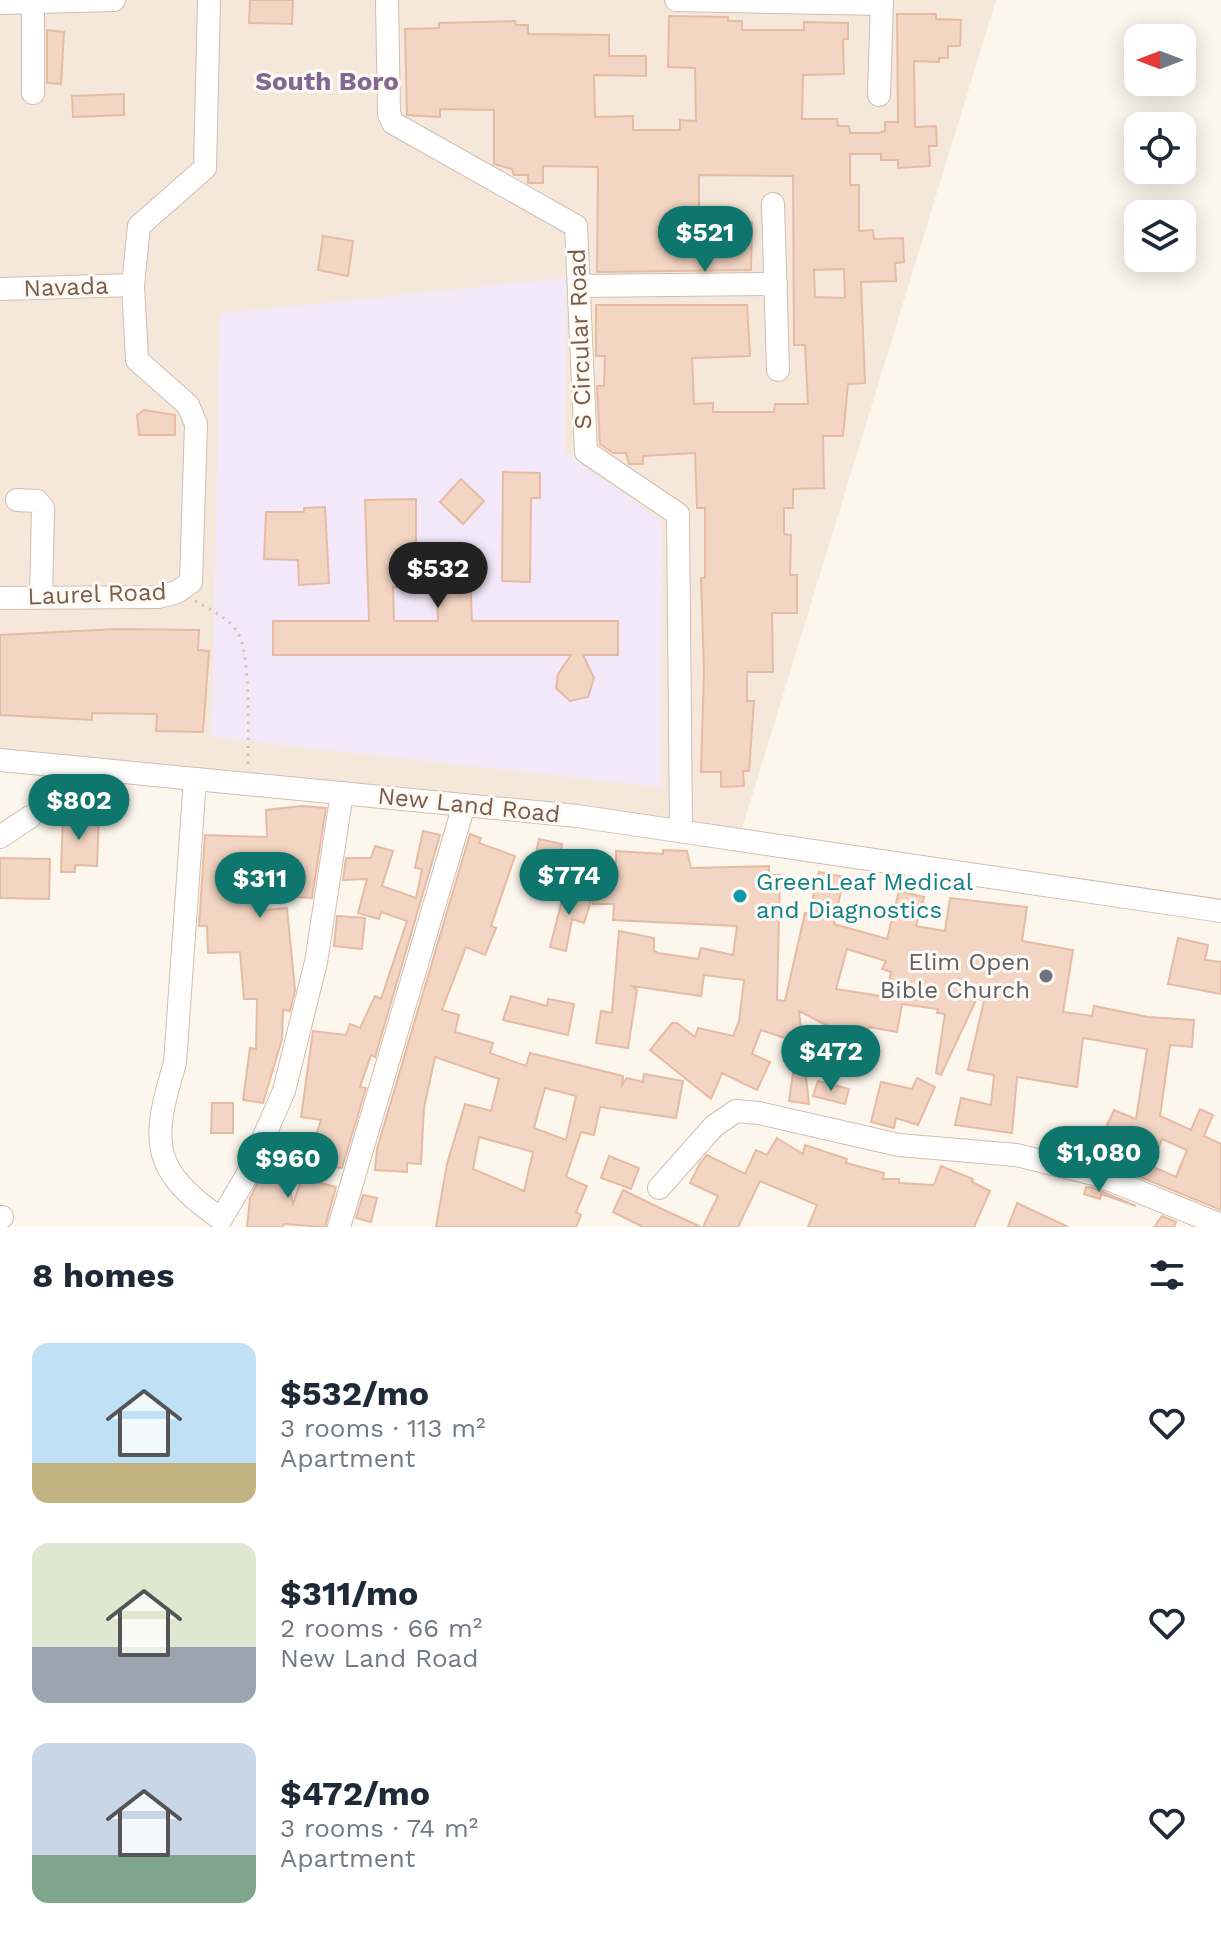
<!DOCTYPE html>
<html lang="en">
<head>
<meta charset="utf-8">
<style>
  body { margin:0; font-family:"Work Sans",sans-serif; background:#f2f2f3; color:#1f2937; height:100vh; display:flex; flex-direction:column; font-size:30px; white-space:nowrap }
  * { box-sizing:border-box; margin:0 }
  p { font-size:26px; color:#747a83 }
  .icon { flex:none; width:44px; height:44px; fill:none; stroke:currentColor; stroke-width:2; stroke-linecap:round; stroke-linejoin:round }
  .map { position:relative; height:1227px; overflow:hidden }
  .sheet { display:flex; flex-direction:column; background:#fff; flex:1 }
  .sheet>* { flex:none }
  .needle { width:52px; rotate:270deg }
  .fabs { position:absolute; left:1124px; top:24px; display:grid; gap:16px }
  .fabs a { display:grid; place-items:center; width:72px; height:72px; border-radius:16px; background:#fff; box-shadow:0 4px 20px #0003; font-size:40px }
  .price { position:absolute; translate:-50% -68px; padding:0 18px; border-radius:28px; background:#0f766e; color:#fff; font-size:26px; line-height:52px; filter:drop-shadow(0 2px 4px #0008) }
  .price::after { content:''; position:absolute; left:50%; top:48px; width:24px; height:18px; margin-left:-12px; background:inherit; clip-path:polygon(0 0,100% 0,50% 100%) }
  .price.on { background:#222; color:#fff }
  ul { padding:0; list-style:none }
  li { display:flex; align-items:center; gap:24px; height:200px; padding:0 32px }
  li span { display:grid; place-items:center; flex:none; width:224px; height:160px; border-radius:16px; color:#555 }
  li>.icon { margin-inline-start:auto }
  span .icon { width:96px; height:96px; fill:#fffc; stroke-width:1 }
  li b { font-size:34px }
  h2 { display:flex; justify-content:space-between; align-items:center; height:96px; padding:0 32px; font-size:34px }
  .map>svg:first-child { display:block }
  .residential { fill:#f5e8da }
  .education { fill:#f3e8fa }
  .building { fill:#f3d5c3; stroke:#e6bba3; stroke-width:2; fill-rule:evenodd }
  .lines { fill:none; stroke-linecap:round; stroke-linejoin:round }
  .minor-casing { stroke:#d1beb0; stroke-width:24 }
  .path { stroke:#d9b8a5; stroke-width:3; stroke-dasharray:2 6; stroke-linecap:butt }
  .minor { stroke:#fff; stroke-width:22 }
  .culture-dot { fill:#0f9aa8; stroke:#fffaf3; stroke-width:3 }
  .worship-dot { fill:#6b7280; stroke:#fffaf3; stroke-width:3 }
  .labels { text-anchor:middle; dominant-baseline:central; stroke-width:6; stroke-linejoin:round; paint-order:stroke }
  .street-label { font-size:24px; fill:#7a5c4d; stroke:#fffaf3 }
  .culture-label { font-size:24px; fill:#0d838f; stroke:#fffaf3; text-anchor:start }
  .worship-label { font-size:24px; fill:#5b616d; stroke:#fffaf3; text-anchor:end }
  .neighbourhood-label { font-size:26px; font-weight:bold; fill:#846695; stroke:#fffaf3 }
</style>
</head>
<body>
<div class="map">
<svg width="1221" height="1227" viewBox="0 0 1221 1227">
  <rect width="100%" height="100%" fill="#fdf6ec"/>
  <path class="residential" d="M0 0H996L741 832 0 760Z"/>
  <path class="education" d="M566 278 565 452 661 521 660 787 212 737 220 314Z"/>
  <g class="building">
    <path d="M250 0H293L292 24 249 23Z"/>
    <path d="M897 14H936V19L961 20 960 46H948V58H939V62L914 61 915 127 936 126 937 146H929L930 166 898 168V160H881V154H850V185H859V231L873 230 874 239 903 238 904 262 895 263 896 281 861 282 865 383 848 384 843 436H823L824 488 793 489V508H784V534L791 535 790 575H797V613H772L773 672H747V701H754L749 771H743L744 786 721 787V772H701L704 671 701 578H705V508H697L695 453 643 456V464H629L626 453H613L600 444 597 386H604L605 356H596V305H747L750 356 692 358 694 404 713 403V412H774L775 404H808L805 345H794L793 176 699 175V221L752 222 751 270 597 272 598 167 543 166V183H528V175H514L512 169 494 164V110L440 109V117L407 115 405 29 439 28V23L515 21 516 25H528V34L609 35V56H646V76L594 75 595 117 633 116V130H680V120L696 121 695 68 668 67 669 16 728 17V21H742V30H804V22L848 23V39H843L844 74 803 75 802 119H837L838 126H849L850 133H878L885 131V122H898ZM844 269 845 298 815 297 814 270Z"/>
    <path d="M47 30 64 32 61 84 47 83Z"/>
    <path d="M124 94V115L73 117 72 96Z"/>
    <path d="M323 236 353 241 348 276 318 270Z"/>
    <path d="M144 410 175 415V435H139L137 415Z"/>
    <path d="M503 472 540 473V498H531L530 582 502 581Z"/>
    <path d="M461 479 484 501 463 524 440 502Z"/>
    <path d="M416 499V548L469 546 472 621H618V655H583L594 678 588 697 570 701 556 688 558 674 571 655H273V621H369L365 500ZM393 587 437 588 438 621H394Z"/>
    <path d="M325 507 329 583 299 585 298 560 264 559 266 512H304V508Z"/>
    <path d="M116 629 199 630 198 650 209 651 203 732 156 731 157 714 92 713V720L0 715V635Z"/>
    <path d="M302 806 326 808 312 898 297 897 299 874 256 876 255 911 287 908 295 990 290 1011 283 1010 282 1039 263 1103 243 1100 250 1048 256 1049 257 999H244L240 952 208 953 207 926H199L205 835 267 837 266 810Z"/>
    <path d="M63 815 99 816 97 866 75 865V872H61Z"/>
    <path d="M423 831 440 835 375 1057 371 1055 360 1087 366 1088 342 1168 306 1165 321 1120 301 1117 313 1031 346 1035 350 1024 360 1028 375 996 381 999 407 921 381 912 379 919 358 913 367 879 343 880 346 858H371L375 846 393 851 382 886 416 898 422 869 415 868Z"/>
    <path d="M470 834 481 838 479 843 515 856 491 926 496 928 485 955 466 947 442 1010 459 1015 455 1032 493 1043 490 1053 526 1066 530 1053 623 1076 622 1085 627 1078 643 1082 644 1074 683 1081 676 1118 600 1107 594 1135 581 1132 566 1177 587 1186 576 1212 581 1215 576 1227H436L447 1164 465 1104 491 1111 499 1079 435 1057 424 1108 421 1164 407 1163V1172L375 1170 377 1149ZM545 1088 576 1096 566 1140 534 1128ZM479 1137 533 1152 524 1191 473 1169Z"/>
    <path d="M539 839 562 844 559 863 535 858Z"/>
    <path d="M663 850 687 851 691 868 769 866V875H780L777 1000 785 1001 805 913 809 914 819 872 844 877 834 924 887 939 899 891 924 897 916 926 945 931 950 898 1027 907 1022 941 1073 950 1063 1012 1092 1016 1094 1006 1148 1017 1194 1020 1192 1047 1170 1045 1160 1116 1191 1130 1200 1109 1213 1115 1204 1136 1221 1144V1210L1103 1162 1107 1153 1096 1149 1114 1110 1136 1119 1147 1049 1083 1038 1077 1087 1017 1077 1012 1133 955 1125 961 1098 991 1105 994 1075 968 1070 984 1001 977 998 941 1075 936 1073 945 1014 937 1013 938 1009 902 1004 897 1032 869 1027 860 1052 832 1042 836 1030 799 1011 809 1104 789 1101 795 1060 790 1061 788 1039 761 1030 752 1054 770 1062 757 1090 722 1073 711 1099 650 1050 672 1023H677L695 1037 698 1028 733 1036 739 1021 744 980 704 975 701 996 632 986 637 990 628 1048 596 1043 601 1011 612 1013 619 931 654 938V951L658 953 698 959 701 948 733 955 737 926 613 920 614 904H593L594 863H616V851L663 854ZM847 949 886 961 882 969 891 972 887 997 836 989ZM1162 1139 1187 1150 1176 1177 1151 1166Z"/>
    <path d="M0 858 50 859 49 899 0 898Z"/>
    <path d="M565 889 592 898 584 923 572 919 566 951 550 947Z"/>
    <path d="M337 916 365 918 362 949 334 946Z"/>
    <path d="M1178 938 1208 945 1205 960 1221 962V994L1168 984Z"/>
    <path d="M511 996 547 1006 548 999 574 1004 568 1035 503 1020Z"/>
    <path d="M917 1078 935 1087 918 1125 896 1118 894 1128 871 1122 881 1082 912 1089Z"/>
    <path d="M818 1081 849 1089 845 1104 813 1096Z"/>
    <path d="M212 1103H233V1133H211Z"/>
    <path d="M777 1138 803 1154 805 1145 847 1159 846 1163 884 1173 883 1179H899V1183L934 1185 941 1166 973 1179 972 1182 990 1191 974 1227H808L817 1205 760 1181 738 1227H703L718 1196 690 1183 700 1163 707 1155 745 1174 756 1150 767 1155Z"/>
    <path d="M282 1151 278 1172 287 1174 293 1204 302 1178 336 1187 325 1227 284 1224 283 1227H247L250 1198 271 1156Z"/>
    <path d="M609 1156 639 1168 631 1189 601 1178Z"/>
    <path d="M1086 1187 1094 1188 1136 1206 1101 1194 1100 1199 1084 1194Z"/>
    <path d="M623 1190 662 1209 701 1227H643L613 1212Z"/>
    <path d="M363 1195 377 1198 371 1222 356 1218Z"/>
    <path d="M1017 1203 1068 1227H1008Z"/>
    <path d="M1162 1216 1176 1222 1174 1227H1154Z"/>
  </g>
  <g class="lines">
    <g class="minor-casing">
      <g id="minor">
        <path d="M33 0V93"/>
        <path d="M387 0 389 114 393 123 576 226 586 452 678 514 681 831"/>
        <path d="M676 0 882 4"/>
        <path d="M0 3 114 0"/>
        <path d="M879 95 882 0"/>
        <path d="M773 204 778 370"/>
        <path d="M579 286 776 284"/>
        <path d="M0 289 133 285"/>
        <path d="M17 500 37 501 43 508 41 597"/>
        <path d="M0 598 158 597 177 592 191 582 196 424 188 405 137 360 133 285 139 226 205 168 209 0"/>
        <path d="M0 760 577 816 1221 911"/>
        <path d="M195 779 175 1063C151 1142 150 1170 221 1219L247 1175 284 1091 316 962 342 793"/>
        <path d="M0 837 30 817"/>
        <path d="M659 1188 714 1126 736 1111 759 1113 899 1145 1016 1155 1098 1175 1221 1225"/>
        <path d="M0 1217H2"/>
        <path d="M339 1227 464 805"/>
      </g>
    </g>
    <path class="path" d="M195 601C211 610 230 618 239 635 251 660 248 737 248 766"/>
    <use href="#minor" class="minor"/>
  </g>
  <circle class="culture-dot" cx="740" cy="896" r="8"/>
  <circle class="worship-dot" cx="1046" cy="976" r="8"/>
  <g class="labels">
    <g class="street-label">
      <text transform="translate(66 287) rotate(-2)">Navada</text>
      <text transform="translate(580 339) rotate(-92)">S Circular Road</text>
      <text transform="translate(97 594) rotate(-2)">Laurel Road</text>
      <text transform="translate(469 805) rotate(6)">New Land Road</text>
    </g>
    <g class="culture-label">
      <text x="756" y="882">GreenLeaf Medical<tspan x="756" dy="28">and Diagnostics</tspan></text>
    </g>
    <g class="worship-label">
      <text x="1030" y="962">Elim Open<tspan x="1030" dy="28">Bible Church</tspan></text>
    </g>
    <g class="neighbourhood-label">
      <text x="327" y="81">South Boro</text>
    </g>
  </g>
</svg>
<div class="fabs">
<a><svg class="needle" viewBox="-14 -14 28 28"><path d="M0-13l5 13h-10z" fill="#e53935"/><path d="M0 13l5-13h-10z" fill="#747a83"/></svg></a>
<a><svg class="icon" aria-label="locate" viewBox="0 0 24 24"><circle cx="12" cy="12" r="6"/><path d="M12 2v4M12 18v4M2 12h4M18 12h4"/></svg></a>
<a><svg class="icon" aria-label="layers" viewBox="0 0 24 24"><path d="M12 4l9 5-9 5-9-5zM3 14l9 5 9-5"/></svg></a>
</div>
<b class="price" style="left:705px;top:274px">$521</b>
<b class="price on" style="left:438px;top:610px">$532</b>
<b class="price" style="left:79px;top:842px">$802</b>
<b class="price" style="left:569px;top:917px">$774</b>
<b class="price" style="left:260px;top:920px">$311</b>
<b class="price" style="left:831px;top:1093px">$472</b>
<b class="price" style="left:1099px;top:1194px">$1,080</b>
<b class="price" style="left:288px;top:1200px">$960</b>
</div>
<section class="sheet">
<h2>8 homes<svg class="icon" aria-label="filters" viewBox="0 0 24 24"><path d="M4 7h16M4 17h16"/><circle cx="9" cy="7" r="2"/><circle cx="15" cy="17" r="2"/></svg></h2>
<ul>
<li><span style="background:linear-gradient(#bfe0f5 75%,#c2b280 0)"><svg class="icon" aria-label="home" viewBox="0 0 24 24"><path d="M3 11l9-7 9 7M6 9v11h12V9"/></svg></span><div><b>$532/mo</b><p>3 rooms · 113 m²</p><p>Apartment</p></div><svg class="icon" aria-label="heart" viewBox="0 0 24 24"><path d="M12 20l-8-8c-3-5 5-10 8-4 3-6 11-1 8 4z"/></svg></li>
<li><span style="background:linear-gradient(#dfe7d0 65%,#9aa5b1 0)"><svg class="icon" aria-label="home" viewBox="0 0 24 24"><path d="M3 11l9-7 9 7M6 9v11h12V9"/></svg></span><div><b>$311/mo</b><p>2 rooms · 66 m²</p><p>New Land Road</p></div><svg class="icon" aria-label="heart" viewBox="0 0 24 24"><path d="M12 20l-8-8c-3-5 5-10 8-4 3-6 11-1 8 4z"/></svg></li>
<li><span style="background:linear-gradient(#c9d6e8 70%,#7fa58c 0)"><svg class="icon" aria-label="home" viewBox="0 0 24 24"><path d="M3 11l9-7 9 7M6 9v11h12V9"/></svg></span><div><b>$472/mo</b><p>3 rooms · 74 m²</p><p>Apartment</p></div><svg class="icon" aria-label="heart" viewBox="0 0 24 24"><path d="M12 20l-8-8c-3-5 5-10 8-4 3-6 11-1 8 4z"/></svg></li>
</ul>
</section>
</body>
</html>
